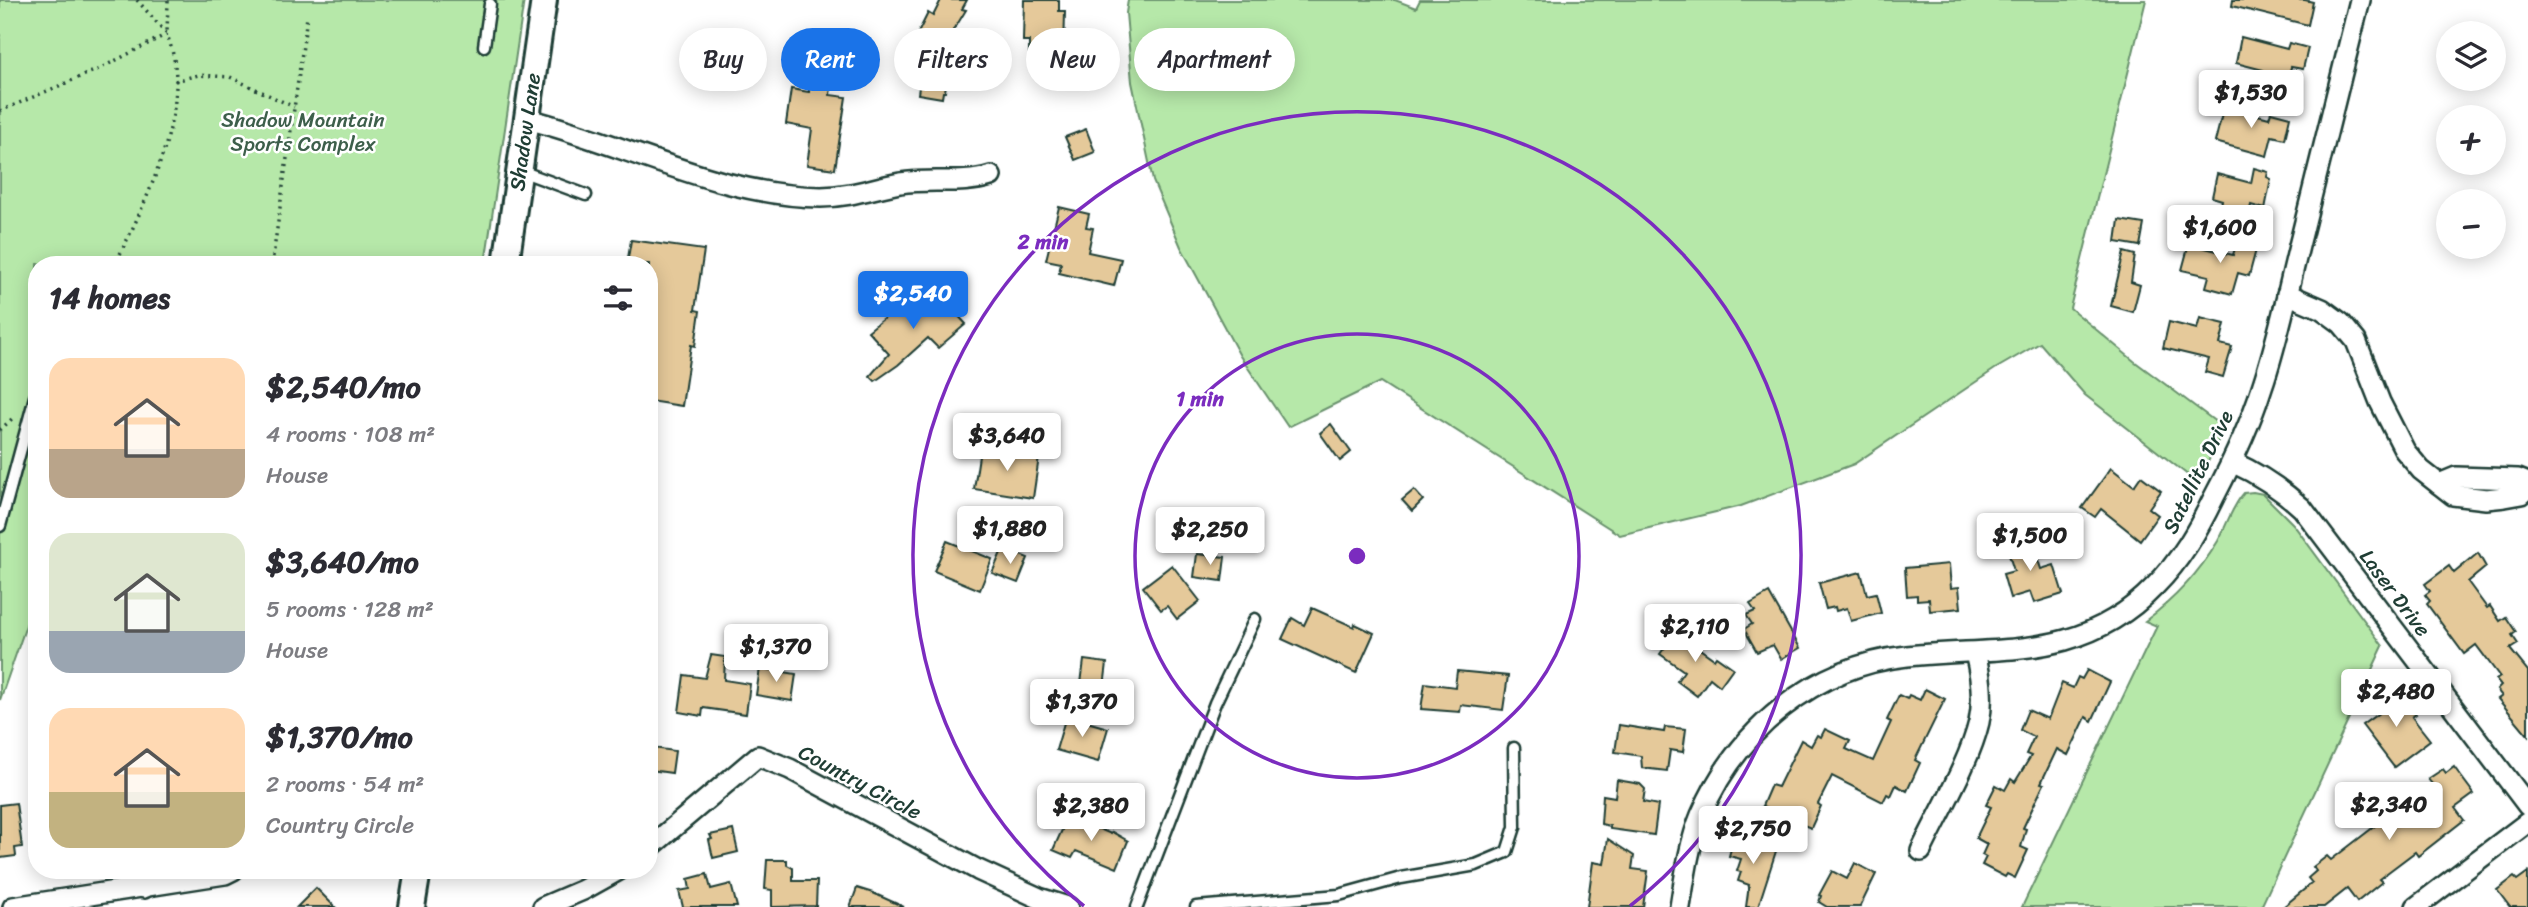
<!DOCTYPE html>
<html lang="en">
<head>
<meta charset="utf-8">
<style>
  body { margin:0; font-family:Sriracha,sans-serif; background:#f7f7f7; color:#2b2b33; height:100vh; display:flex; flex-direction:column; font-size:26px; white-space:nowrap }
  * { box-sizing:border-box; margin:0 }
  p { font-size:23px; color:#7c7c81 }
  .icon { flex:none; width:38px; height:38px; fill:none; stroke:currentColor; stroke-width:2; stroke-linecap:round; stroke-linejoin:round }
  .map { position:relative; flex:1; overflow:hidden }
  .panel { position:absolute; left:28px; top:256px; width:630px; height:623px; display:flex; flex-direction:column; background:#fff; border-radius:28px; box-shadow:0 4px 18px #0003 }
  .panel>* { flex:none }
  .top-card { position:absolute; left:679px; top:28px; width:665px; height:63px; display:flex; gap:14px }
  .fabs { position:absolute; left:2436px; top:21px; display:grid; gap:14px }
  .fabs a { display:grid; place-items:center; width:70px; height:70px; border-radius:50%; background:#fff; box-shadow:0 4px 18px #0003; font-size:35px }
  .price { position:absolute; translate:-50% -60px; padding:0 16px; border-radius:7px; background:#fff; color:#222; font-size:23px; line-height:46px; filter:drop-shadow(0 2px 4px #0008) }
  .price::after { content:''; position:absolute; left:50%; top:42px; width:21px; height:16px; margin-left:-10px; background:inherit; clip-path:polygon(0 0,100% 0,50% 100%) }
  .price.current { background:#1a73e8; color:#fff }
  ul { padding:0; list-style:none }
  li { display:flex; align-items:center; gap:21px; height:175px; padding:0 21px }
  li span { display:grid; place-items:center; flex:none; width:196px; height:140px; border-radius:21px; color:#555 }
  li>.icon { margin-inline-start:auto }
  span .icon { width:84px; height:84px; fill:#fffc; stroke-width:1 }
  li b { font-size:30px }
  h2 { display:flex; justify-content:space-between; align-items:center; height:84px; padding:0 21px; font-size:30px }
  .tag { padding:0 24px; border-radius:32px; background:#fff; box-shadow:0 4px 18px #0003; font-size:24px; line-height:63px }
  .tag.current { background:#1a73e8; color:#fff }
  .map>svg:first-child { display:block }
  .green { fill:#b6e8a9; stroke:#6a926e; stroke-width:2 }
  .building { fill:#e5c99a; stroke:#1f3d34; stroke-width:2 }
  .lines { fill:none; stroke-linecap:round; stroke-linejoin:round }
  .service-casing { stroke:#1f3d34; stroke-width:15 }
  .minor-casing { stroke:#1f3d34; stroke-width:24 }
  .tertiary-casing { stroke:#1f3d34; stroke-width:30 }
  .path { stroke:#1f3d34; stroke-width:3.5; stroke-dasharray:2 5; stroke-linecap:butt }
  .service { stroke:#fff; stroke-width:10 }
  .minor { stroke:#fff; stroke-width:19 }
  .tertiary { stroke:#fff; stroke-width:24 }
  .ring { fill:none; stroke:#7b2cbf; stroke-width:3.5 }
  .labels { text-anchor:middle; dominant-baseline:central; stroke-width:5; stroke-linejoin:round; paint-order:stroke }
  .park-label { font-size:21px; fill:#3d5f4b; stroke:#fff }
  .street-label { font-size:21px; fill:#1f3d34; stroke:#fff }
  .centre { fill:#7b2cbf; stroke:#fff; stroke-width:3.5 }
  .ring-label { font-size:21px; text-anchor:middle; font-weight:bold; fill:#7b2cbf; stroke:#fff; stroke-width:5; stroke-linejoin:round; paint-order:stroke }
</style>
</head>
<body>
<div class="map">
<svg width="2528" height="907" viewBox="0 0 2528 907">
  <rect width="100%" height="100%" fill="#fff"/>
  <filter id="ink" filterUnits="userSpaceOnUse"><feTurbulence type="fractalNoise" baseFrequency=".0143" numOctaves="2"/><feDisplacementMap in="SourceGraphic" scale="14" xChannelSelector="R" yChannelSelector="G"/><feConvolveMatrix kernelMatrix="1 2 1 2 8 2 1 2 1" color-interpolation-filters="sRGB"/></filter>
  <g filter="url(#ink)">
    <g class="green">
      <path d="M0 0H524L485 264H37V587L31 611 0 700Z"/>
      <path d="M1128 0H1395L1416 8 1420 0H2146L2070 308 2134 361 2224 428 2198 483 2085 395 2040 343 1995 369 1854 464 1741 506 1620 535 1380 382 1288 427 1240 356 1181 247 1153 181 1132 82 1126 13Z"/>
      <path d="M2253 492 2263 494 2293 524 2383 646 2261 907H2022L2157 626 2145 621C2175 599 2199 573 2218 541 2227 525 2232 506 2244 493Z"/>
    </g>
    <g class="building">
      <path d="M941 0H967L962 9 966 10 952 33 945 92H943L942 98 918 94 923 59 909 57 912 38 915 39 928 13 933 16Z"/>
      <path d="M1024 0H1059V11H1065L1064 53H1029V41H1023Z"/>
      <path d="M2233 0H2305L2313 2 2308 25 2232 6Z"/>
      <path d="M2241 37 2287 49 2289 43 2308 48 2303 69 2291 67 2286 86 2261 81 2263 70 2236 63Z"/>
      <path d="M809 84 831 87 830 95 846 97 835 169 807 165 812 129 786 124 791 89 809 92Z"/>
      <path d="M2224 106 2269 118 2271 112 2290 117 2285 139 2272 136 2267 156 2215 142Z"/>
      <path d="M1086 129 1095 152 1075 160 1065 137Z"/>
      <path d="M2254 168 2268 172 2267 177 2271 179 2265 209 2251 205 2248 218 2242 221 2219 216 2222 200 2212 197 2217 174 2251 183Z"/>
      <path d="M1059 207 1089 214 1086 227 1093 228 1088 252 1121 259 1114 286 1059 273 1061 263 1046 260Z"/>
      <path d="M2119 220 2144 224 2140 246 2116 242Z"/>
      <path d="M631 240 704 250 695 310 700 311 695 346 691 345 682 406 649 401V264H627Z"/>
      <path d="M2237 241 2257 246 2249 276 2238 273 2232 294 2206 287 2209 276 2182 270 2189 244 2233 255Z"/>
      <path d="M2124 252 2135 255 2131 282 2140 285 2133 312 2111 306Z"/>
      <path d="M924 298 932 306 942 298 966 324 938 348 928 338 898 365 875 381 870 376 889 354 868 331 908 299 914 307Z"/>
      <path d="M2200 318 2225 324 2220 344 2232 347 2223 377 2205 372 2209 359 2163 348 2169 322 2197 329Z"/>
      <path d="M1331 424 1351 452 1340 461 1320 433Z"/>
      <path d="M980 449 1039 457 1033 498 974 489Z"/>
      <path d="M2111 468 2134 486 2141 476 2161 491 2149 508 2158 515 2140 540 2101 509 2095 517 2082 508Z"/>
      <path d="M1414 490 1423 500 1412 511 1402 500Z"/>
      <path d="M2030 535 2041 569 2054 565 2063 594 2034 603 2030 592 2010 598 2003 574 2014 571 2005 542Z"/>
      <path d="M947 541 992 559 980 590 934 571Z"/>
      <path d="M1003 548 1028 558 1018 583 992 573Z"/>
      <path d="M2478 553 2486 567 2468 582 2487 608 2490 606 2500 621 2506 617 2516 632 2512 635 2518 644 2510 649 2528 671V735L2498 699 2502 696 2497 690 2501 686 2496 680 2500 677 2476 645 2464 654 2427 604 2430 601 2425 595 2430 591 2425 584 2449 566 2454 573Z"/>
      <path d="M1197 554 1225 557 1222 581 1194 577Z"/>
      <path d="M1949 564 1951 588 1959 587 1961 608 1930 611 1929 599 1917 600V595L1907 596 1905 568Z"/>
      <path d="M1172 565 1200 601 1177 619 1167 606 1161 610 1143 587Z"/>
      <path d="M1861 572 1867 595 1876 593 1881 613 1851 621 1847 608 1836 611 1835 607 1826 609 1819 583Z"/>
      <path d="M1769 593 1800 648 1781 659 1773 645 1757 652 1744 629 1752 624 1746 615 1755 611 1750 604Z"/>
      <path d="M1312 608 1354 627 1355 624 1374 633 1356 673 1282 639 1292 618 1304 625Z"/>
      <path d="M1676 632 1714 659 1716 656 1733 668 1720 686 1710 678 1697 696 1677 681 1684 671 1660 654Z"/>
      <path d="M711 655 725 657 724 680 750 684 746 714 703 708 702 716 679 712 684 675 705 678Z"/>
      <path d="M1084 660 1107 663 1104 687 1081 684Z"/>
      <path d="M760 668 796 674 792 701 756 695Z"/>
      <path d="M2087 670 2110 682 2092 721 2086 717 2068 755 2057 749 2041 783 2044 784 2023 828 2026 829 2021 847 2028 850 2015 878 2007 874 2005 877 1982 865 1986 857 1982 855 1987 844 1976 838 1991 807 1986 805 1996 785 2005 790 2011 779 2015 782 2031 756 2026 754 2034 737 2020 730 2028 710 2048 719 2062 683 2073 688 2078 677 2082 679Z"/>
      <path d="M1457 671 1508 676 1503 710 1461 705 1460 712 1421 709 1425 683 1455 687Z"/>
      <path d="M2396 688 2416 714 2412 717 2430 740 2394 767 2362 725 2383 710 2377 702Z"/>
      <path d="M1925 689 1945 699 1915 760 1920 763 1907 791 1896 785 1891 796 1887 794 1883 802 1832 776 1818 804 1821 806 1811 828 1801 824 1795 839 1771 829V823L1776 812 1762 806 1771 785 1778 787 1801 740 1811 746 1817 735 1821 737 1825 729 1850 741 1846 749 1873 761 1891 722 1887 720 1899 695 1907 699 1909 695 1920 700Z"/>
      <path d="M1066 716 1108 728 1098 762 1056 750Z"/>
      <path d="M1619 725 1664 732 1665 727 1686 729 1683 752 1670 750 1667 771 1642 768 1641 756 1615 752Z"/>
      <path d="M653 748 675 751 672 773 650 770Z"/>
      <path d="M2454 767 2474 794 2455 808 2464 820 2418 856 2415 852 2379 879 2382 882 2357 902 2347 889 2324 907H2283L2312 883 2308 878 2316 871 2313 867 2327 856 2331 860 2384 819 2380 813 2399 798 2404 804 2406 803 2432 784 2428 779 2443 769 2446 773Z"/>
      <path d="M1617 780 1640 784 1645 789 1643 802 1658 805 1654 835 1610 829V826L1601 824 1603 795 1615 797Z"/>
      <path d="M16 803 22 847 15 848 16 856 0 858V805Z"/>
      <path d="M1066 821 1081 827 1083 822 1111 834 1112 832 1128 841 1117 868 1076 851 1072 858 1053 850Z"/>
      <path d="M733 830 738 852 713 858 709 840 712 839 710 835Z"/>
      <path d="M1735 834 1777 848 1758 907H1746L1749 885 1738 881 1741 872 1737 871 1741 859 1729 856Z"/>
      <path d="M1608 839 1634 856 1632 869 1648 871 1643 907H1587L1593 862 1604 864Z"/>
      <path d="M767 860H787V865L793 868V881H817L816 906 772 907V890L765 889Z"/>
      <path d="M1855 863 1876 874 1860 907H1827L1819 902 1821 896 1819 895 1832 871 1847 879Z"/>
      <path d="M2528 872V907H2510L2497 890 2514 877 2517 880Z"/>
      <path d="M707 874 711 889 731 884 737 907H683L679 891 690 889 688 879Z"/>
      <path d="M316 888 335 907H297Z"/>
      <path d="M857 888 873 893 904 907H850Z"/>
    </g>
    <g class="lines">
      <g class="service-casing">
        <g id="service">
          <path d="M484 46 490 4"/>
          <path d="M521 171 586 195"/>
          <path d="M0 526 35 397"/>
          <path d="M1137 907 1215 703 1255 619"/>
          <path d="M1196 907 1339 895 1401 878 1476 865 1507 852 1515 827 1514 748"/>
        </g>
      </g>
      <g class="minor-casing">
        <g id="minor">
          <path d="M527 119C624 143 719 196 821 197 849 197 873 188 900 183 931 178 961 185 991 176"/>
          <path d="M2287 294 2322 309 2341 323 2356 341 2380 402 2405 451 2421 470 2453 495 2486 499 2505 497 2522 494 2528 488"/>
          <path d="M2232 462C2259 474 2280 488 2302 508L2528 806"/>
          <path d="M2439 484 2456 477 2518 479 2528 483"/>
          <path d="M649 848 758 756 790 769 978 870 1039 898 1068 907"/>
          <path d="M1921 851C1939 813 1970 761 1979 722 1984 699 1981 676 1975 653"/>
          <path d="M142 870 144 888"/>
          <path d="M13 907 225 874 233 870"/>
          <path d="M543 907 583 890 619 870"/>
          <path d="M1680 907C1685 876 1689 844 1701 815 1737 730 1814 666 1907 656 2000 646 2082 662 2155 586 2181 560 2198 530 2214 497 2233 461 2250 425 2262 387 2279 337 2289 285 2302 234 2321 156 2341 78 2360 0"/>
          <path d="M2416 907 2528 822"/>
        </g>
      </g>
      <g class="tertiary-casing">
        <g id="tertiary">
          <path d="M506 264 544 0"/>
          <path d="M412 907 418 870"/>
        </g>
      </g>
      <g class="path">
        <path d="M137 0 167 34 168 0"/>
        <path d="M175 81 198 75 230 77 294 107"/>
        <path d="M0 111 99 69 167 34C170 44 174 55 175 66 183 127 142 211 115 264"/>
        <path d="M272 264 307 17"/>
        <path d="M0 430 15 416"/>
      </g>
      <use href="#service" class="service"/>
      <use href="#minor" class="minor"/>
      <use href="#tertiary" class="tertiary"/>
    </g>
  </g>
  <g class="ring">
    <circle cx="1357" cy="556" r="222"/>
    <path d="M1084 906A444 444 0 1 1 1630 906"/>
  </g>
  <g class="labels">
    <g class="park-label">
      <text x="303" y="120">Shadow Mountain<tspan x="303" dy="24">Sports Complex</tspan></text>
    </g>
    <g class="street-label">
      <text transform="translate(525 132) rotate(-82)">Shadow Lane</text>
      <text transform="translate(2198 472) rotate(-64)">Satellite Drive</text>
      <text transform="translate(2395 593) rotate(53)">Laser Drive</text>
      <text transform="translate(860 782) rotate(28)">Country Circle</text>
    </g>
  </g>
  <circle cx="1357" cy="556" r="10" class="centre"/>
  <g class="ring-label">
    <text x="1043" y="249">2 min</text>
    <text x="1200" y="406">1 min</text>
  </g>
</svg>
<div class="fabs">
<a><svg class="icon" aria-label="layers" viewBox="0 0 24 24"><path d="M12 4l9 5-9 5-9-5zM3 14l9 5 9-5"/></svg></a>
<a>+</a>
<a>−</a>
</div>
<b class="price" style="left:2251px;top:130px">$1,530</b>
<b class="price" style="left:2220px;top:265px">$1,600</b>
<b class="price current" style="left:913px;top:331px">$2,540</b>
<b class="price" style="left:1007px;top:473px">$3,640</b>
<b class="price" style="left:1010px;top:566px">$1,880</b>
<b class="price" style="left:1210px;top:567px">$2,250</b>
<b class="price" style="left:2030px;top:573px">$1,500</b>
<b class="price" style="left:1695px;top:664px">$2,110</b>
<b class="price" style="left:776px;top:684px">$1,370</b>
<b class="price" style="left:2396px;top:729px">$2,480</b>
<b class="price" style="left:1082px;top:739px">$1,370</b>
<b class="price" style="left:2389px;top:842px">$2,340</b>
<b class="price" style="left:1091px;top:843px">$2,380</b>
<b class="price" style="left:1753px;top:866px">$2,750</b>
<div class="top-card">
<a class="tag">Buy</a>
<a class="tag current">Rent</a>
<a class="tag">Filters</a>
<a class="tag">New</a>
<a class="tag">Apartment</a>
</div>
<section class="panel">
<h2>14 homes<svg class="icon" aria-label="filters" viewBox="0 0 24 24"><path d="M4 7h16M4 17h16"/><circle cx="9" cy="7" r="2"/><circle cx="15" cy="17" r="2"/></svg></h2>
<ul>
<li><span style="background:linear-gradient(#ffd9b3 65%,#b9a48a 0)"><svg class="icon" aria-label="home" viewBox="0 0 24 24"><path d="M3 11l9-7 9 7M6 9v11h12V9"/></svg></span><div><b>$2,540/mo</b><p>4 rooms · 108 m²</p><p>House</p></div></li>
<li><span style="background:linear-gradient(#dfe7d0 70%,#9aa5b1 0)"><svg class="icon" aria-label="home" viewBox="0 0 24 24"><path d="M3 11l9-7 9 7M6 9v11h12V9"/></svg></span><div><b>$3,640/mo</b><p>5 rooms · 128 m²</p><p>House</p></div></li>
<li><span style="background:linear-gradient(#ffd9b3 60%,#c2b280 0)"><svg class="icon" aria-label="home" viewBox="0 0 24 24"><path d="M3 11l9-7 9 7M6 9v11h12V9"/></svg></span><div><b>$1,370/mo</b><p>2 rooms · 54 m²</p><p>Country Circle</p></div></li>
</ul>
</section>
</div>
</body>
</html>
